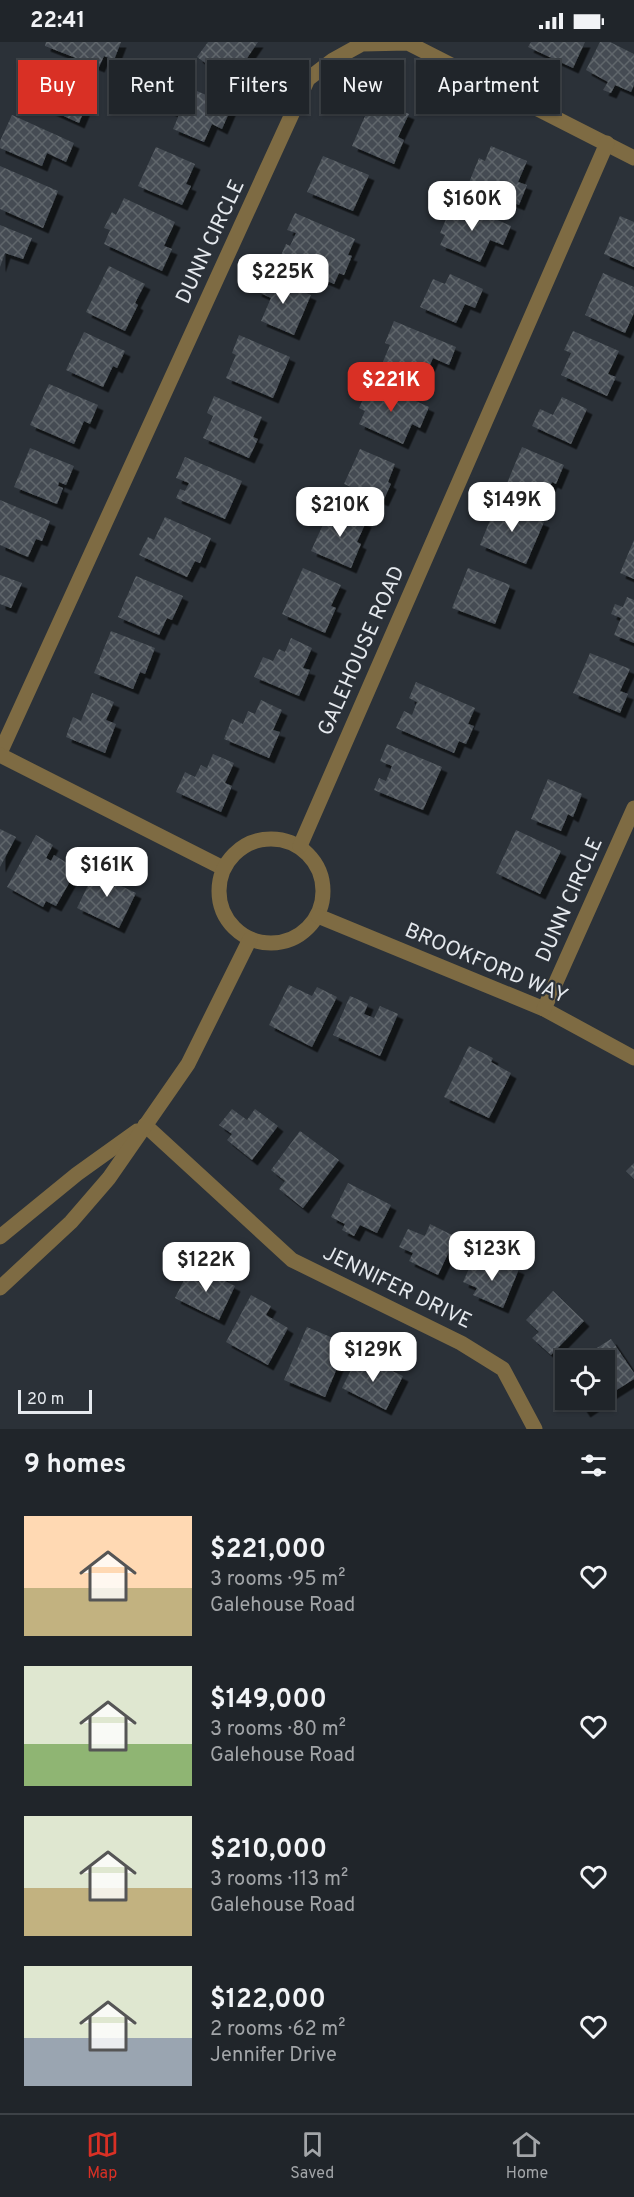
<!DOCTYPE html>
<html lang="en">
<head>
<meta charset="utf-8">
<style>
  body { margin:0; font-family:Overpass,sans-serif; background:#2d3136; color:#f1f3f6; height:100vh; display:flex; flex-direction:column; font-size:22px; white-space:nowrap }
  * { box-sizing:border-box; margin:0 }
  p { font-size:20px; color:#a2a5a8 }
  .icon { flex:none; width:33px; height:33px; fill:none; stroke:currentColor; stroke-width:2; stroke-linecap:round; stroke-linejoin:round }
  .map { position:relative; height:1387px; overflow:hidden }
  .sheet { display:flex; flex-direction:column; background:#20252a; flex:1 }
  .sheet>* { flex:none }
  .top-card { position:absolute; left:18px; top:18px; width:598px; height:54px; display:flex; gap:12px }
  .controls { position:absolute; left:555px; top:1308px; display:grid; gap:12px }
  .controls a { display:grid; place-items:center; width:60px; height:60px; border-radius:0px; background:#20252a; box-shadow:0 2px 4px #0004,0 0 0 2px #3d4247; font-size:30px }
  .scale { position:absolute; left:18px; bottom:15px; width:74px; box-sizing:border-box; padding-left:6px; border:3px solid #e5e9ee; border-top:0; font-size:16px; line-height:21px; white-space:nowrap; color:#e5e9ee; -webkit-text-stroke:4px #2b3138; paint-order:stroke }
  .price { position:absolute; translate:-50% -51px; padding:0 14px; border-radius:12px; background:#fff; color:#222; font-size:20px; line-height:39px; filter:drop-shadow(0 2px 3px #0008) }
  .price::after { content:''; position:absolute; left:50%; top:36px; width:18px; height:14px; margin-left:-9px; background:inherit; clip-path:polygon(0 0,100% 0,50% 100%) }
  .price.current { background:#d93025; color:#fff }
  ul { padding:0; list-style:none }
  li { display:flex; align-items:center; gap:18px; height:150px; padding:0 24px }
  li span { display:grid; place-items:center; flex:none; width:168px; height:120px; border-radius:0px; color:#555 }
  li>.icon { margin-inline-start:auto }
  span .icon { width:72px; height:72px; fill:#fffc; stroke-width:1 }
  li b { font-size:26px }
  h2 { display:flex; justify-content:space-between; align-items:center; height:72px; padding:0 24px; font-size:26px }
  .pill { padding:0 21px; border-radius:0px; background:#20252a; box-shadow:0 2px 4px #0004,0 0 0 2px #3d4247; font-size:21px; line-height:54px }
  .pill.current { background:#d93025; color:#fff }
  .status { display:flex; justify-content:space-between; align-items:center; height:42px; padding:0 30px; background:#20252a; direction:ltr }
  .status svg { height:16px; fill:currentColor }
  .menu { display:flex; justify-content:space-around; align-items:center; height:84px; border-top:2px solid #3d4247; background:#20252a; font-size:16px; color:#a2a5a8 }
  .menu a { display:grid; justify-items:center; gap:3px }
  .menu .current { color:#d93025 }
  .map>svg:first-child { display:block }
  .building { fill:url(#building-cross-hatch); filter:url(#shadow) }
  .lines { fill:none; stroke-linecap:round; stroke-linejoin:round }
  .street { stroke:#7e6b43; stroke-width:15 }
  .labels { text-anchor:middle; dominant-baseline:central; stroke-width:4.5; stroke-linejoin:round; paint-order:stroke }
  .street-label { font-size:21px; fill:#e5e9ee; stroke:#2b3138 }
</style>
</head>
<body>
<div class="status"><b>22:41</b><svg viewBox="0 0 49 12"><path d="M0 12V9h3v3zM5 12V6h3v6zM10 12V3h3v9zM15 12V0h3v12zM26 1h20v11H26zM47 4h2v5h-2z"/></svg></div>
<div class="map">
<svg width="634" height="1387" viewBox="0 0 634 1387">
  <defs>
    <pattern id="building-cross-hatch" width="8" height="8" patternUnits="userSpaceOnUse" patternTransform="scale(1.5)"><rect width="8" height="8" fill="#454c53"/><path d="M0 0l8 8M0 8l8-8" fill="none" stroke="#60666c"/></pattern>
    <filter id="shadow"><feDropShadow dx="5.5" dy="5.5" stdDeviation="0" flood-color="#0009"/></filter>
  </defs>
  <rect width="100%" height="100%" fill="#2b3138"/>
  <g class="building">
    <path d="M46 0H121L114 18 104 14 99 25 45 4Z"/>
    <path d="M208 0H258L245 19 248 22 241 32 235 28 228 37 197 15Z"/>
    <path d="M531 0H585L573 26 528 5Z"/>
    <path d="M600 0H610L634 12V43L631 50 615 43 611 51 603 48 608 40 586 28Z"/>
    <path d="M35 19 58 29 56 34 92 50 79 81 24 56 33 36 29 34Z"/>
    <path d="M178 41 232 64 222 87 212 82 204 100 173 87 179 73 167 67Z"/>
    <path d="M366 54 409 72 398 95 404 98 394 122 352 104 365 74 358 71Z"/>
    <path d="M12 73 74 101 66 120 47 111 42 124 0 106V99Z"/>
    <path d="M491 104 527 119 518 140 527 143 519 163 468 143 479 116 485 119Z"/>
    <path d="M156 105 195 122 186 142 191 144 182 163 138 144Z"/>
    <path d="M323 114 369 133 353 169 307 150Z"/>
    <path d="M0 124 58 149 43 186 0 167Z"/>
    <path d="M124 156 175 180 164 204 172 207 162 229 104 202 110 188 104 186 112 170 116 173Z"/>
    <path d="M454 159 511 184 503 203 490 198 480 220 440 203 445 193 440 191Z"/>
    <path d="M295 171 355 197 348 213 352 214 344 233 339 231 334 242 279 218 286 202 290 204 296 191 287 188Z"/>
    <path d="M620 174 634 180V225L604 212Z"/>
    <path d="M0 183 32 196 23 217 5 211 0 225Z"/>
    <path d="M109 224 145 242 135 261 138 263 125 289 86 270Z"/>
    <path d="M603 231 634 245V271L625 291 585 273Z"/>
    <path d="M450 232 483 247 475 266 465 262 456 281 420 265 433 237 445 242Z"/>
    <path d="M264 233 311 253 294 293 261 279 271 256 256 249Z"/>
    <path d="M394 279 456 305 449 323 433 316 423 339 382 322 390 303 385 301Z"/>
    <path d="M573 289 619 309 608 332 616 335 607 354 561 333 571 311 564 308Z"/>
    <path d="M84 290 125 309 117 326 113 324 103 345 66 328Z"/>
    <path d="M239 293 290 315 273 356 226 336 236 313 232 311Z"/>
    <path d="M372 339 429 365 420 386 412 382 403 402 359 382 365 369 359 366Z"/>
    <path d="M49 342 98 363 90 382 84 379 74 402 30 383Z"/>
    <path d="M214 354 262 375 253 395 258 397 249 416 203 396 213 374 207 371Z"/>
    <path d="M562 355 587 367 571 402 532 384 540 367 553 373Z"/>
    <path d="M522 405 564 423 556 442 552 440 542 462 505 446Z"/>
    <path d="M30 406 74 424 66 443 59 440 58 444 63 446 57 462 14 445Z"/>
    <path d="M360 407 395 422 388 440 391 442 383 459 344 442Z"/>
    <path d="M185 415 242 439 225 477 176 456 180 447 185 449 189 441 176 436Z"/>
    <path d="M0 458 50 479 42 499 36 497 28 515 0 503Z"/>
    <path d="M497 461 544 480 526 522 480 503Z"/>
    <path d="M331 465 366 480 357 500 361 502 351 526 311 509Z"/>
    <path d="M165 475 211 496 200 521 195 519 187 535 139 513 148 495 154 498Z"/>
    <path d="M634 498V537L620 531Z"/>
    <path d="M303 526 341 543 331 564 336 566 325 591 282 572Z"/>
    <path d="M468 526 510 543 495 582 452 566Z"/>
    <path d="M0 533 22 541 11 566 0 562Z"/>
    <path d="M136 534 183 554 172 578 167 576 159 593 118 575Z"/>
    <path d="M627 555 634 558V601L614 593 621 576 611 572 615 562 623 565Z"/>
    <path d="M111 589 155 606 145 632 140 630 133 647 94 631Z"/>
    <path d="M291 596 312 606 303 626 310 628 299 654 254 635 263 615 273 619 279 607 285 610Z"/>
    <path d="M590 611 630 627 620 649 628 652 620 671 573 651Z"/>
    <path d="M416 640 475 666 468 682 474 684 466 702 459 699 454 711 396 686 404 669 412 673 417 660 409 656Z"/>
    <path d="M92 651 114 660 106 678 116 682 105 711 66 695 73 675 81 679Z"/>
    <path d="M261 658 282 668 273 688 280 690 269 716 224 697 232 677 243 682 248 669 255 672Z"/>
    <path d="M387 702 442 725 423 768 374 748 379 736 386 739 392 724 380 719Z"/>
    <path d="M213 712 234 721 225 741 232 744 221 770 176 750 185 730 195 735 201 723 207 726Z"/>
    <path d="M548 737 582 752 573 775 568 772 561 789 531 777Z"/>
    <path d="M0 787 16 795 0 825Z"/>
    <path d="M516 788 561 809 540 852 496 831Z"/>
    <path d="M36 793 53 803 46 816 51 819 54 813 77 827 56 864 46 859 43 865 7 845Z"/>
    <path d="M98 823 119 833 115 841 136 851 119 886 77 866Z"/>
    <path d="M289 943 312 954 317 945 337 955 312 1005 269 983Z"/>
    <path d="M350 954 368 962 364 972 374 976 380 964 398 972 380 1014 333 993Z"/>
    <path d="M469 1004 493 1016 491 1020 511 1031 489 1076 444 1055Z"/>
    <path d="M232 1067 247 1078 255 1067 278 1084 252 1118 227 1098 232 1092 219 1083Z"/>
    <path d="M300 1089 339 1118 303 1166 279 1147 285 1139 271 1128Z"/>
    <path d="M634 1121V1137L626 1129Z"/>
    <path d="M348 1141 391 1163 377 1191 360 1183 354 1194 342 1188 345 1182 331 1175Z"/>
    <path d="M430 1182 456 1195 438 1233 409 1219 413 1211 399 1205 408 1187 425 1194Z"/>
    <path d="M493 1216 519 1227 503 1266 473 1253 477 1246 463 1240 471 1222 488 1228Z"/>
    <path d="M212 1225 224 1231 221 1237 235 1244 219 1278 175 1256 189 1228 206 1237Z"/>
    <path d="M553 1249 584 1279 551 1313 532 1296 539 1290 526 1278Z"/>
    <path d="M251 1253 271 1264 266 1273 288 1286 268 1323 226 1300Z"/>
    <path d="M307 1285 347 1302 325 1355 284 1338Z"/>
    <path d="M611 1297 634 1331V1337L604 1356V1318H578Z"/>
    <path d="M379 1314 391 1321 388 1327 403 1334 386 1368 342 1346 356 1318 373 1327Z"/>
    <path d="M577 1358H603L585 1370Z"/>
  </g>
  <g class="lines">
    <g class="street">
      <path d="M0 711 308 37 333 18 362 2 408 1 634 116"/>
      <path d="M0 713 223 826"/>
      <circle cx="271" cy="849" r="52"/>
      <path d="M300 804 607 101"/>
      <path d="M318 874 544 967 634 1016"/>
      <path d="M544 967 634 766"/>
      <path d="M145 1083 292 1218 461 1301 503 1327 535 1387"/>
      <path d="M0 1195 77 1132 137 1089"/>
      <path d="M0 1246 71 1180 109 1136 188 1022 250 897"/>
    </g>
  </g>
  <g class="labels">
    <g class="street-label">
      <text transform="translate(211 200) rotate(-65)">DUNN CIRCLE</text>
      <text transform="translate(362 609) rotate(-66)">GALEHOUSE ROAD</text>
      <text transform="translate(570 858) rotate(-66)">DUNN CIRCLE</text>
      <text transform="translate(486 922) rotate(23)">BROOKFORD WAY</text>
      <text transform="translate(397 1246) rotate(26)">JENNIFER DRIVE</text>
    </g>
  </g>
</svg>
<div class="controls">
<a><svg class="icon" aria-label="locate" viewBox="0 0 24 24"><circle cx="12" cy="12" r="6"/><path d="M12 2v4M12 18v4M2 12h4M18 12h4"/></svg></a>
</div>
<div class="scale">20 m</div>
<b class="price" style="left:472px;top:190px">$160K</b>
<b class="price" style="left:283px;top:263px">$225K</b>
<b class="price current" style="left:391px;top:371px">$221K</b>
<b class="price" style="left:512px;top:491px">$149K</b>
<b class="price" style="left:340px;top:496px">$210K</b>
<b class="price" style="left:107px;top:856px">$161K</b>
<b class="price" style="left:492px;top:1240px">$123K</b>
<b class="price" style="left:206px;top:1251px">$122K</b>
<b class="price" style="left:373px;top:1341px">$129K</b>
<div class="top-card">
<a class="pill current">Buy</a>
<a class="pill">Rent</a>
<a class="pill">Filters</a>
<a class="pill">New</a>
<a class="pill">Apartment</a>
</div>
</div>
<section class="sheet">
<h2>9 homes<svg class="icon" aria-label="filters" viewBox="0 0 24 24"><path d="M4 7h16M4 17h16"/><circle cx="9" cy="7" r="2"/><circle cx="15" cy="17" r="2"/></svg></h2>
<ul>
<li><span style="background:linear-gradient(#ffd9b3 60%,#c2b280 0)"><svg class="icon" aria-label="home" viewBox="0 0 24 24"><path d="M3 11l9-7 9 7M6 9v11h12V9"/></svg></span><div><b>$221,000</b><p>3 rooms · 95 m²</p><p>Galehouse Road</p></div><svg class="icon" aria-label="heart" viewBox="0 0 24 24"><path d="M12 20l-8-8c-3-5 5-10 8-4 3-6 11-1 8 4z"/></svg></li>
<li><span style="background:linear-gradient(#dfe7d0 65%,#8fb573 0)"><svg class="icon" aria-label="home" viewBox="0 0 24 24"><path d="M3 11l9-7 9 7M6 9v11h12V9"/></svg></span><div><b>$149,000</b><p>3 rooms · 80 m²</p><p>Galehouse Road</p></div><svg class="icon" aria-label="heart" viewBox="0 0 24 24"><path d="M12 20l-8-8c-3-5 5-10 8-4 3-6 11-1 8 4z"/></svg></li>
<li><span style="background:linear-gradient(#dfe7d0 60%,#c2b280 0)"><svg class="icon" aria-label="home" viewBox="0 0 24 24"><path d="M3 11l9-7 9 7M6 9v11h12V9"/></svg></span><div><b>$210,000</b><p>3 rooms · 113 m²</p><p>Galehouse Road</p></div><svg class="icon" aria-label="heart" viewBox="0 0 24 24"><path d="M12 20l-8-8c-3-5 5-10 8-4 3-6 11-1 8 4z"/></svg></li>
<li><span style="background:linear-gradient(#dfe7d0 60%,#9aa5b1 0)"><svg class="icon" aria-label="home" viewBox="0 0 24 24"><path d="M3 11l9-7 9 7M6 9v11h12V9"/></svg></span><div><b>$122,000</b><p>2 rooms · 62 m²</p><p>Jennifer Drive</p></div><svg class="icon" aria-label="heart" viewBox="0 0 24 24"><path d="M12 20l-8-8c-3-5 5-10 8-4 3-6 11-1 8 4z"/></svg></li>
</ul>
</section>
<nav class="menu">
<a class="current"><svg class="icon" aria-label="map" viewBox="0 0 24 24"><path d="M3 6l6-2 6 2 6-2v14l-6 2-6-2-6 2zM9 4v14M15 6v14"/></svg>Map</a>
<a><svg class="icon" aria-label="saved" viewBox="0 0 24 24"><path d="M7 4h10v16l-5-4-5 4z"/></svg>Saved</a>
<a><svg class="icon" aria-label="home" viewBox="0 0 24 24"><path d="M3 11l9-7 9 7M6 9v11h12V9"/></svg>Home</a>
</nav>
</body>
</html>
